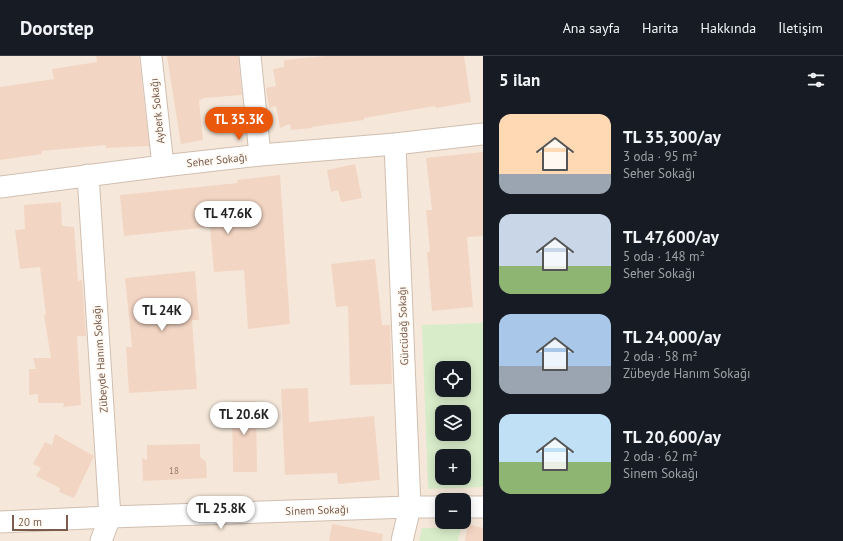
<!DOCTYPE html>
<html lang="tr">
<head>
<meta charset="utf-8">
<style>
  body { margin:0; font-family:"PT Sans",sans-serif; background:#242831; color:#f1f3f6; height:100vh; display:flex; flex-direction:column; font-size:15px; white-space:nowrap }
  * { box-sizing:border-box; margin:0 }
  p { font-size:13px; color:#9ea1a6 }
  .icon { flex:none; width:22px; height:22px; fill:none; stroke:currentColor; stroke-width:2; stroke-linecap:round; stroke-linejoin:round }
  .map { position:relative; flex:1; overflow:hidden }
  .sheet { display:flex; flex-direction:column; background:#171b24; width:360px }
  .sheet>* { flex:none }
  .buttons { position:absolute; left:435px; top:305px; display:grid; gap:8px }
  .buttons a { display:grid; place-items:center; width:36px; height:36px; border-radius:8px; background:#171b24; box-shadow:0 2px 10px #0003; font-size:20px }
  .scale { position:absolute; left:12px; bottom:10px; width:56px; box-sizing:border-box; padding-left:4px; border:2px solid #7a5c4d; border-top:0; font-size:11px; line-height:14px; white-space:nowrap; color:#7a5c4d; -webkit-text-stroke:3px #fffaf3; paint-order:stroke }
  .price { position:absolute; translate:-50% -34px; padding:0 9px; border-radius:14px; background:#fff; color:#222; font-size:13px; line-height:26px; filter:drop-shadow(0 1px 2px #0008) }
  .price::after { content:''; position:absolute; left:50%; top:24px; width:12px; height:9px; margin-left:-6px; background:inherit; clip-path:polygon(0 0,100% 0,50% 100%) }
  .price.active { background:#ea580c; color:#fff }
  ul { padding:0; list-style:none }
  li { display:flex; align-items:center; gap:12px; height:100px; padding:0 16px }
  li span { display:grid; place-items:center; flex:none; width:112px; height:80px; border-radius:12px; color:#555 }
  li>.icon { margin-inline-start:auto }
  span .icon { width:48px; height:48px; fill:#fffc; stroke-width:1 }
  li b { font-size:17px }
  h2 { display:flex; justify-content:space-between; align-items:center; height:48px; padding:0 16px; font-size:17px }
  header { display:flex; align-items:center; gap:24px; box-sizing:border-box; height:56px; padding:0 20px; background:#171b24; border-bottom:1px solid #363941 }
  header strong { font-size:19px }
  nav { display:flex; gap:22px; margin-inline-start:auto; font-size:14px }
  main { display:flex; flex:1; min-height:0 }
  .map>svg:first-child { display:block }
  .residential { fill:#f5e8da; fill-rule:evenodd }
  .green { fill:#d8ecc9; fill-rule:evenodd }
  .building { fill:#f3d5c3 }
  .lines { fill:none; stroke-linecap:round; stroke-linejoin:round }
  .street-casing { stroke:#d1beb0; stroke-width:23 }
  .street { stroke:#fff; stroke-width:21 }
  .labels { text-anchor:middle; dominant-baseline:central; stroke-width:3; stroke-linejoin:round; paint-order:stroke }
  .number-label { font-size:9px; fill:#987a6a }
  .street-label { font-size:11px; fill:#7a5c4d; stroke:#fffaf3 }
</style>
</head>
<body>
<header>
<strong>Doorstep</strong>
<nav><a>Ana sayfa</a><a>Harita</a><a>Hakkında</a><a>İletişim</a></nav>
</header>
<main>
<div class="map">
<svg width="483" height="485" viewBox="0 0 483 485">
  <rect width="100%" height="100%" fill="#fdf6ec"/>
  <path class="residential" d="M0 0H483V485H0ZM442 312H464V334H442ZM442 356H464V378H442ZM442 400H464V422H442ZM442 444H464V466H442Z"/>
  <g class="green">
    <path d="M483 267V431L428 433 422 269ZM442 312H464V334H442ZM442 356H464V378H442ZM442 400H464V422H442Z"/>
    <path d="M461 471 458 485H419L422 472Z"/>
  </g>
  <g class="building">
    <path d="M96 0H139L149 90 106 92V89L42 95V98L0 104V31L54 23 52 13 97 6Z"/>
    <path d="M167 0H238L242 39 203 42V43L199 44 203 84 181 88Z"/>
    <path d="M326 0H464L471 46 436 52 435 50 364 62V64L311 71 312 72 291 74 290 68 280 72 276 50 269 52 266 32 276 30 273 13 284 11V4Z"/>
    <path d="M483 96V180L467 181 473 251 432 255 427 196H430L426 154H432L426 102Z"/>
    <path d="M355 108 362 142 341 146 338 134 331 136 327 114Z"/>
    <path d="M280 119 290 268 248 273 244 214 214 216 210 171 124 180 120 139 238 127 237 124Z"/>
    <path d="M61 146 62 170 74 171 78 225 82 224 86 280H77L81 349 63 351 64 347H38V338L29 339V313H36L33 302H51L44 259H46L40 211 20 213 15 174 25 173 24 149Z"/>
    <path d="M375 203 382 269H390L392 328 350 329 348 250 336 251 331 208Z"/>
    <path d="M195 215 199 264H192L197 333 129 337 126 291H132L125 222Z"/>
    <path d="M308 332 309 366 374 360 380 424 338 428 337 417 285 419 281 333Z"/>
    <path d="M232 345H256L257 416H233Z"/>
    <path d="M55 378 94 400 74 442 59 436 60 432 36 420 41 412 33 408 45 386 52 389Z"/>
    <path d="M200 388V401L206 406 207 422 143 425 142 402 147 404V389Z"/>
    <path d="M332 468 383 478 382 485H329Z"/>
    <path d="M468 468 483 472V485H465Z"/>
  </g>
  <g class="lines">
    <g class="street-casing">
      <g id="street">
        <path d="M151 0 163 110"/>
        <path d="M250 0 260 99"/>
        <path d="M395 88 410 451 402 485"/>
        <path d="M88 119 110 461 101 485"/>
        <path d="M0 131 163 110 260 99 395 88 483 78"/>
        <path d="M464 451H483"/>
        <path d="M0 466 110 461 410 451H442"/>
      </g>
    </g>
    <use href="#street" class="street"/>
  </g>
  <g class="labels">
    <g class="number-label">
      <text x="174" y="414">18</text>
    </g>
    <g class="street-label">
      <text transform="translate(157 55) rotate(-96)">Ayberk Sokağı</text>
      <text transform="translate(217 104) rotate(-6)">Seher Sokağı</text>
      <text transform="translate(403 270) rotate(-92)">Gürcüdağ Sokağı</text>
      <text transform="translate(100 303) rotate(-94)">Zübeyde Hanım Sokağı</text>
      <text transform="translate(317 454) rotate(-2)">Sinem Sokağı</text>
    </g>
  </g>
</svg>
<div class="buttons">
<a><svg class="icon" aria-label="locate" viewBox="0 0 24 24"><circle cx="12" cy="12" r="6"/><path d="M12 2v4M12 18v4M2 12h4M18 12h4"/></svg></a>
<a><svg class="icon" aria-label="layers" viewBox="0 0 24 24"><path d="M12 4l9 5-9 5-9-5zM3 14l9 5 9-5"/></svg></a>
<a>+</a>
<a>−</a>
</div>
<div class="scale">20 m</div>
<b class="price active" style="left:239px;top:85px">TL 35.3K</b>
<b class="price" style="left:228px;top:179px">TL 47.6K</b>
<b class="price" style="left:162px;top:276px">TL 24K</b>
<b class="price" style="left:244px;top:380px">TL 20.6K</b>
<b class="price" style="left:221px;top:474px">TL 25.8K</b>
</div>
<section class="sheet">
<h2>5 ilan<svg class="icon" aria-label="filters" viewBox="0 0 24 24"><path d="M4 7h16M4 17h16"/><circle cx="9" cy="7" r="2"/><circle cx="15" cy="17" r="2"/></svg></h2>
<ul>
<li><span style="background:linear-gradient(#ffd9b3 75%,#9aa5b1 0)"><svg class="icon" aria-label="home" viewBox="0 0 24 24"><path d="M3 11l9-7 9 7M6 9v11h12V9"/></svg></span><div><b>TL 35,300/ay</b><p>3 oda · 95 m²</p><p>Seher Sokağı</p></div></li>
<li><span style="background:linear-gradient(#c9d6e8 65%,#8fb573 0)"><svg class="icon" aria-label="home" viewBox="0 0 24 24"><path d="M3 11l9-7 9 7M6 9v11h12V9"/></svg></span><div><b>TL 47,600/ay</b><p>5 oda · 148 m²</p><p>Seher Sokağı</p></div></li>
<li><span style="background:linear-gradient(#a9c7e8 65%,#9aa5b1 0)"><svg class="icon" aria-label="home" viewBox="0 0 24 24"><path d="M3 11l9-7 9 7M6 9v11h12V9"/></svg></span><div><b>TL 24,000/ay</b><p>2 oda · 58 m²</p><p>Zübeyde Hanım Sokağı</p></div></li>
<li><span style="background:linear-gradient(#bfe0f5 60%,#8fb573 0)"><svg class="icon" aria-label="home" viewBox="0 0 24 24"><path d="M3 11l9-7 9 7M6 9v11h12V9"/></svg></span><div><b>TL 20,600/ay</b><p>2 oda · 62 m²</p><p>Sinem Sokağı</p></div></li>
</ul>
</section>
</main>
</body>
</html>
